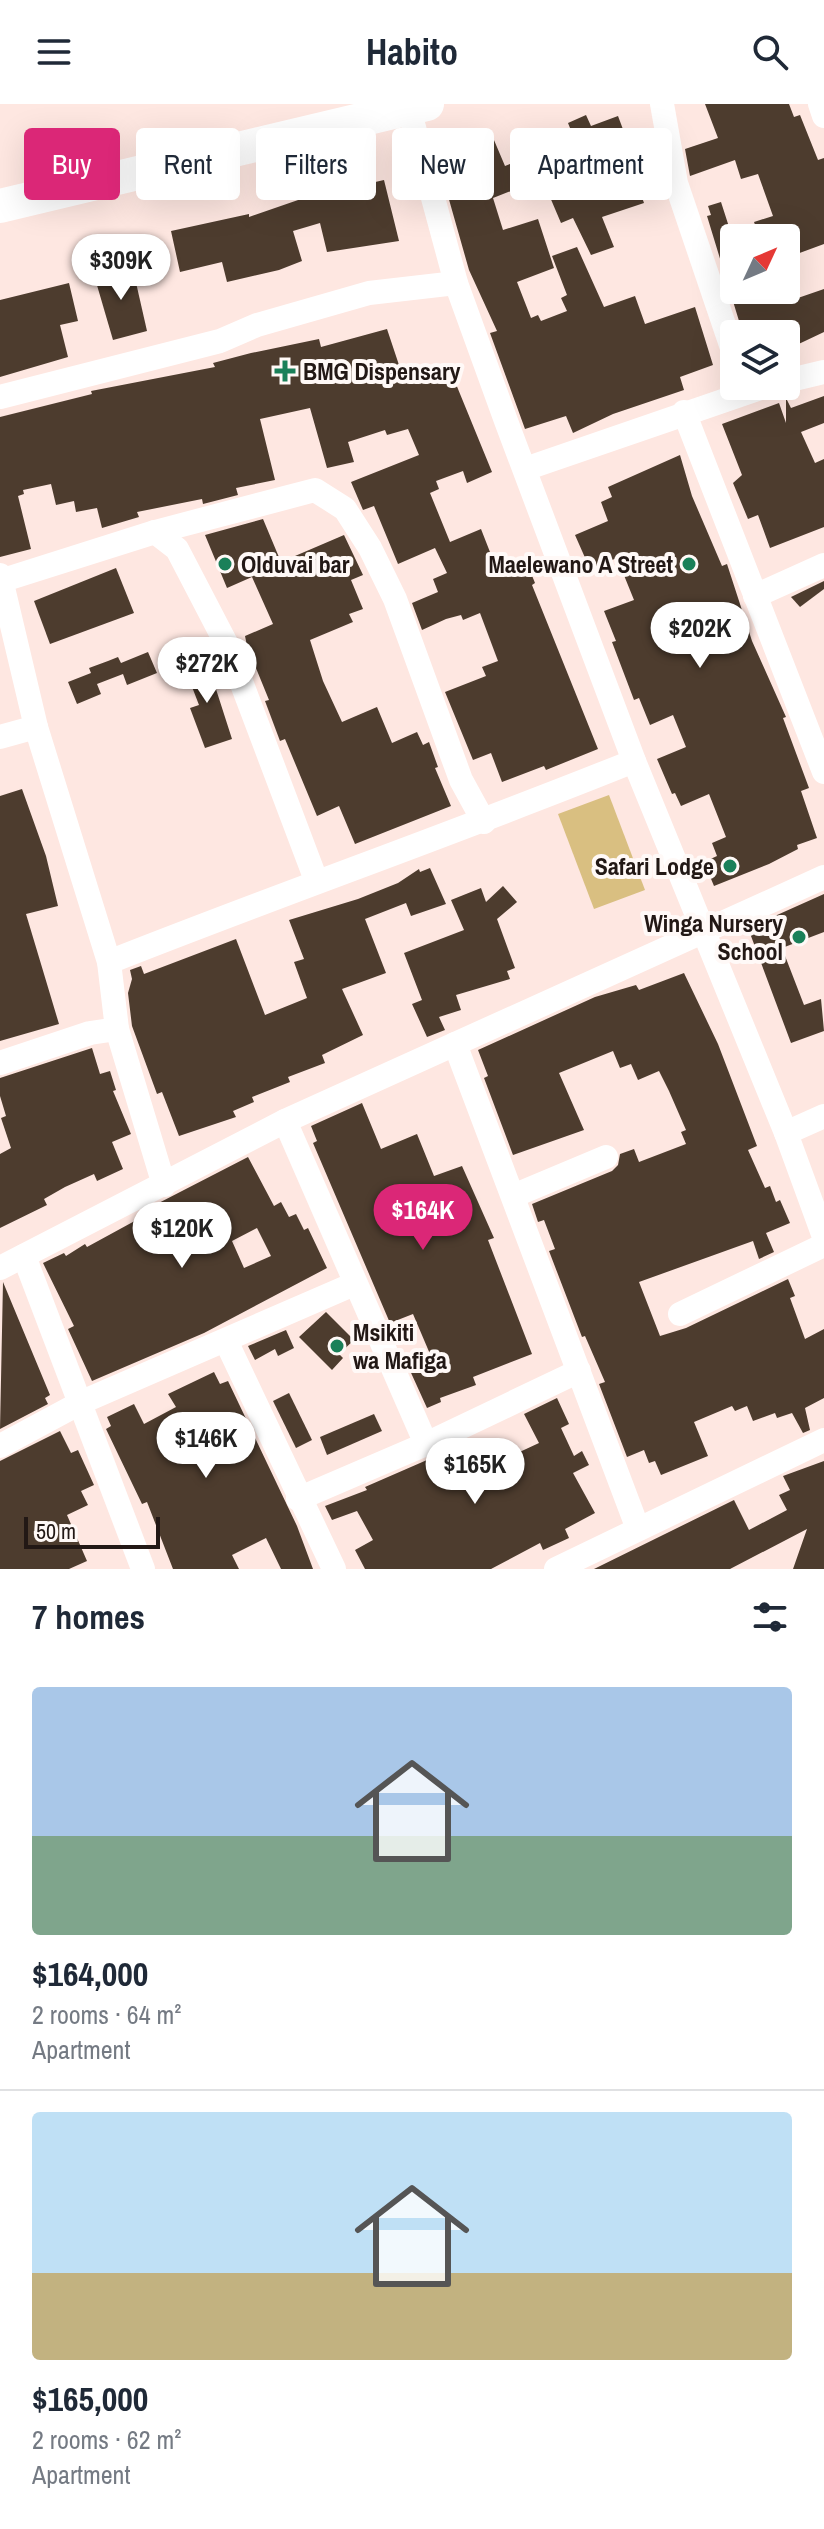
<!DOCTYPE html>
<html lang="en">
<head>
<meta charset="utf-8">
<style>
  body { margin:0; font-family:"Archivo Narrow",sans-serif; background:#f6f6f7; color:#1f2937; height:100vh; display:flex; flex-direction:column; font-size:30px; white-space:nowrap }
  * { box-sizing:border-box; margin:0 }
  p { font-size:26px; color:#747a83 }
  .icon { flex:none; width:44px; height:44px; fill:none; stroke:currentColor; stroke-width:2; stroke-linecap:round; stroke-linejoin:round }
  .map { position:relative; height:1465px; overflow:hidden }
  .sheet { display:flex; flex-direction:column; background:#fff; flex:1 }
  .sheet>* { flex:none }
  .banner { position:absolute; left:24px; top:24px; width:776px; height:72px; display:flex; gap:16px }
  .needle { width:52px; rotate:46deg }
  .buttons { position:absolute; left:720px; top:120px; display:grid; gap:16px }
  .buttons a { display:grid; place-items:center; width:80px; height:80px; border-radius:8px; background:#fff; box-shadow:0 8px 32px #0002; font-size:40px }
  .scale { position:absolute; left:24px; bottom:20px; width:136px; box-sizing:border-box; padding-left:8px; border:4px solid #221815; border-top:0; font-size:22px; line-height:28px; white-space:nowrap; color:#221815; -webkit-text-stroke:6px #fff9f7; paint-order:stroke }
  .price { position:absolute; translate:-50% -68px; padding:0 18px; border-radius:28px; background:#fff; color:#222; font-size:26px; line-height:52px; filter:drop-shadow(0 2px 4px #0008) }
  .price::after { content:''; position:absolute; left:50%; top:48px; width:24px; height:18px; margin-left:-12px; background:inherit; clip-path:polygon(0 0,100% 0,50% 100%) }
  .price.current { background:#db2777; color:#fff }
  ul { padding:0; list-style:none }
  li { display:grid; align-content:center; gap:16px; height:424px; padding:0 32px }
  li+li { border-top:2px solid #e0e1e3 }
  li span { display:grid; place-items:center; height:248px; border-radius:8px; color:#555 }
  li>.icon { margin-inline-start:auto }
  span .icon { width:144px; height:144px; fill:#fffc; stroke-width:1 }
  li b { font-size:34px }
  h2 { display:flex; justify-content:space-between; align-items:center; height:96px; padding:0 32px; font-size:34px }
  .tag { padding:0 28px; border-radius:8px; background:#fff; box-shadow:0 8px 32px #0002; font-size:28px; line-height:72px }
  .tag.current { background:#db2777; color:#fff }
  header { display:flex; justify-content:space-between; align-items:center; height:104px; padding:0 32px; background:#fff; font-size:36px; font-weight:700 }
  .map>svg:first-child { display:block }
  .pitch { fill:#d9bf81 }
  .building { fill:#4d3c2e; fill-rule:evenodd }
  .lines { fill:none; stroke-linecap:round; stroke-linejoin:round }
  .minor { stroke:#fff; stroke-width:24 }
  .highway { stroke:#fff; stroke-width:34 }
  .poi-dot { fill:#1a8059; stroke:#fff9f7; stroke-width:3 }
  .labels { text-anchor:middle; dominant-baseline:central; stroke-width:8; stroke-linejoin:round; paint-order:stroke }
  .poi-label { font-size:24px; font-weight:bold; fill:#221815; stroke:#fff9f7; text-anchor:start }
</style>
</head>
<body>
<header><svg class="icon" aria-label="menu" viewBox="0 0 24 24"><path d="M4 6h16M4 12h16M4 18h16"/></svg>Habito<svg class="icon" aria-label="search" viewBox="0 0 24 24"><circle cx="10" cy="10" r="6"/><path d="M15 15l6 6"/></svg></header>
<div class="map">
<svg width="824" height="1465" viewBox="0 0 824 1465">
  <rect width="100%" height="100%" fill="#fee7e1"/>
  <path class="pitch" d="M609 691 645 786 594 805 558 710Z"/>
  <g class="building">
    <path d="M705 0H789L794 13 800 11 818 56 824 54V140L786 154V134H760L754 118 773 112 758 70 741 75 735 56 690 72 685 45 718 34Z"/>
    <path d="M586 11 591 22 618 12 624 28 571 48 565 32 572 29 568 19Z"/>
    <path d="M491 29 505 62 525 54 534 78 493 94 503 126 538 115 554 164 517 178 531 214 538 211 541 217 567 207 561 194 567 191 552 152 577 143 604 203 635 192 645 220 695 203 713 261 680 273 684 286 613 310 573 329 566 312 525 325 490 229 497 227 469 166 446 85 488 68 474 36Z"/>
    <path d="M632 65 644 99 602 113 614 143 591 151 573 114 561 119 544 79 566 70 572 85Z"/>
    <path d="M384 76 399 137 327 148 320 119 293 127 302 157 279 166 227 178 222 158 180 168 171 127 249 110V113L301 95Z"/>
    <path d="M721 98 730 126 734 124V186H792L795 195 824 185V228L786 246V216L743 230 707 112 711 111 708 102Z"/>
    <path d="M132 161 147 227 113 236 94 171Z"/>
    <path d="M69 179 78 217 60 221 68 253 0 273V196Z"/>
    <path d="M387 225 405 279 449 263 492 368 467 379 463 367 436 377 439 385 430 389 450 438 481 425 497 466 525 454 535 479 532 481 598 645 546 666 544 662 502 678 491 649 473 656 445 588 486 572 482 563 498 557 480 509 463 516 461 511 446 515 422 526 412 499 438 488 433 475 447 469 435 444 398 460 374 402 363 406 351 378 419 351 408 325 387 331 385 326 348 338 354 358 327 364 310 304 260 315 275 376 236 384 238 391 203 400 202 395 137 408 139 413 102 424 97 404 76 408 74 397 56 401 51 380 23 386 24 390 18 392 31 445 0 453V313L92 290 91 287 215 263 213 259 251 249 319 235 321 243Z"/>
    <path d="M824 292V319L801 328 815 359 824 355V423L770 444 758 411 748 415 733 379 742 371 722 320 779 299 786 319V294L791 304Z"/>
    <path d="M680 351 692 392 722 462 727 460 752 537 786 613 783 614 809 684 801 687 817 734 797 741 798 745 769 760 714 782 704 758 717 752 712 739 726 733 709 690 681 702 675 689 672 690 657 655 686 643 673 611 650 621 639 594 634 596 612 538 616 537 604 507 634 496 617 454 590 465 575 431 608 417 601 398 612 393 608 383Z"/>
    <path d="M263 415 281 458 344 431 363 471 351 476 363 505 349 510 353 518 310 536 323 577 342 618 377 603 392 639 417 628 423 641 429 638 438 663 435 664 451 702 355 740 339 702 317 712 285 635 280 637 265 597 269 596 247 542 245 532 273 520 252 473 227 484 205 431Z"/>
    <path d="M116 464 134 509 50 540 34 497Z"/>
    <path d="M824 477V485L800 503 791 493Z"/>
    <path d="M148 548 157 569 127 581 123 570 97 580 101 590 77 600 68 578 91 569 89 564 108 557 118 553 121 559Z"/>
    <path d="M206 554 232 635 205 644 190 604 199 601 184 562Z"/>
    <path d="M22 685 46 752 58 802 26 810 59 920 0 937V692Z"/>
    <path d="M430 764 446 800 411 812 406 799 365 815 386 869 342 885 363 931 322 951 325 959 288 973 290 978 252 993 254 998 233 1007 236 1013 179 1032 162 988 157 990 132 922 128 889 132 875 130 866 141 862 144 870 236 835 265 911 307 894 294 858 304 855 289 816 358 795 398 779 419 765 420 768Z"/>
    <path d="M503 782 517 798 497 815 515 864 507 867 510 875 456 891 461 906 439 913 445 926 427 933 412 900 422 896 404 849 464 826 451 796 481 784 486 798Z"/>
    <path d="M824 790V828L782 844 804 901 821 895 824 927 791 939 748 824Z"/>
    <path d="M684 869 718 940 757 1042 748 1046 765 1084 770 1082 776 1098 780 1096 790 1119 766 1129 774 1148 759 1155 753 1137 639 1178 660 1232 686 1224 788 1175 795 1192 790 1194 805 1235 824 1225V1294L805 1304 810 1326 803 1329 792 1309 777 1314 775 1309 753 1317 747 1302 735 1307 732 1302 694 1318 708 1352 661 1371 655 1357 649 1359 644 1346 627 1353 599 1280 605 1278 585 1232 582 1233 549 1147 555 1145 544 1116 538 1118 532 1100 612 1067 618 1061 620 1050 634 1045 639 1058 686 1040 681 1028 686 1026 669 987 659 967 638 976 631 960 620 964 613 947 559 969 584 1026 513 1051 484 974 488 972 478 946 595 893 636 881 639 886Z"/>
    <path d="M92 944 100 970 110 967 116 986 113 987 131 1030 112 1038 123 1065 97 1077 94 1070 65 1083 44 1095 47 1101 0 1124V1050L11 1044 1 1014 6 1012 0 992V974Z"/>
    <path d="M362 999 381 1045 417 1030 434 1072 462 1062 494 1134 488 1136 532 1250 473 1273 476 1281 440 1294 441 1298 427 1304 407 1260 430 1250 413 1210 390 1219 313 1039 317 1037 311 1022Z"/>
    <path d="M248 1053 274 1102 281 1098 289 1113 296 1110 304 1126 308 1124 327 1164 204 1229 92 1277 68 1225 74 1222 43 1159 64 1149 66 1152 85 1140 87 1143 142 1113 140 1110 149 1104ZM257 1124 271 1152 244 1164 232 1137Z"/>
    <path d="M3 1178 50 1291 45 1294 48 1300 0 1325Z"/>
    <path d="M326 1208 354 1236 339 1250 343 1254 332 1266 299 1233Z"/>
    <path d="M286 1226 294 1244 278 1252 275 1245 255 1256 248 1242Z"/>
    <path d="M214 1268 220 1280 228 1277 297 1422 313 1465H281L266 1434 232 1451 239 1465H173L147 1398 142 1400 106 1325 111 1322 107 1313 134 1300 144 1320 176 1303 168 1290Z"/>
    <path d="M289 1289 312 1336 296 1344 273 1297Z"/>
    <path d="M557 1294 569 1320 561 1324 574 1352 582 1347 589 1361 573 1369 595 1409 565 1425 569 1434 543 1446 540 1439 491 1465H365L355 1446 373 1436 357 1407 332 1416 325 1402 367 1386 365 1383 427 1356 439 1378 462 1365 472 1383 496 1370 485 1347 504 1338 511 1352 539 1339 524 1310Z"/>
    <path d="M374 1310 382 1327 327 1351 320 1333Z"/>
    <path d="M60 1327 71 1349 78 1346 94 1381 81 1387 88 1401 67 1411 87 1457 69 1465H0V1357Z"/>
    <path d="M824 1357V1465H793L807 1425 730 1465H594L734 1396 749 1426 787 1406 779 1391 790 1386 783 1372Z"/>
  </g>
  <g class="lines">
    <g class="minor">
      <path d="M662 0 676 79 734 250"/>
      <path d="M820 0 824 12"/>
      <path d="M409 5 456 179 506 317 634 657 786 1029 824 1133"/>
      <path d="M786 277 824 268"/>
      <path d="M0 293 220 237 257 221 369 189 456 179"/>
      <path d="M684 308 824 668"/>
      <path d="M525 365 766 282"/>
      <path d="M155 428 177 445 228 543 316 776"/>
      <path d="M0 471 36 623 109 858 117 925 164 1081"/>
      <path d="M0 477 155 428 315 386 345 405 370 444 395 495 461 676 484 718"/>
      <path d="M755 492 824 461"/>
      <path d="M0 633 36 623"/>
      <path d="M109 858C283 789 461 727 634 657"/>
      <path d="M455 940 638 1425"/>
      <path d="M0 959 90 929 117 925"/>
      <path d="M285 1017 426 1340"/>
      <path d="M786 1029 824 1012"/>
      <path d="M513 1092 606 1053"/>
      <path d="M24 1152 143 1465"/>
      <path d="M0 1164 285 1017 824 773"/>
      <path d="M680 1210 824 1141"/>
      <path d="M226 1237 334 1465"/>
      <path d="M0 1342 82 1298 354 1180"/>
      <path d="M298 1395 426 1340 579 1267"/>
      <path d="M556 1465 824 1336"/>
    </g>
    <path class="highway" d="M0 102 427 0"/>
  </g>
  <g class="poi-dot">
    <path d="M281 255h8v8h8v8h-8v8h-8v-8h-8v-8h8z"/>
    <circle cx="225" cy="460" r="8"/>
    <circle cx="689" cy="460" r="8"/>
    <circle cx="730" cy="762" r="8"/>
    <circle cx="799" cy="833" r="8"/>
    <circle cx="337" cy="1242" r="8"/>
  </g>
  <g class="labels">
    <g class="poi-label">
      <text x="303" y="267">BMG Dispensary</text>
      <text x="241" y="460">Olduvai bar</text>
      <text x="673" y="460" text-anchor="end">Maelewano A Street</text>
      <text x="714" y="762" text-anchor="end">Safari Lodge</text>
      <text x="783" y="819" text-anchor="end">Winga Nursery<tspan x="783" dy="28">School</tspan></text>
      <text x="353" y="1228">Msikiti<tspan x="353" dy="28">wa Mafiga</tspan></text>
    </g>
  </g>
</svg>
<div class="buttons">
<a><svg class="needle" viewBox="-14 -14 28 28"><path d="M0-13l5 13h-10z" fill="#e53935"/><path d="M0 13l5-13h-10z" fill="#747a83"/></svg></a>
<a><svg class="icon" aria-label="layers" viewBox="0 0 24 24"><path d="M12 4l9 5-9 5-9-5zM3 14l9 5 9-5"/></svg></a>
</div>
<div class="scale">50 m</div>
<b class="price" style="left:121px;top:198px">$309K</b>
<b class="price" style="left:700px;top:566px">$202K</b>
<b class="price" style="left:207px;top:601px">$272K</b>
<b class="price current" style="left:423px;top:1148px">$164K</b>
<b class="price" style="left:182px;top:1166px">$120K</b>
<b class="price" style="left:206px;top:1376px">$146K</b>
<b class="price" style="left:475px;top:1402px">$165K</b>
<div class="banner">
<a class="tag current">Buy</a>
<a class="tag">Rent</a>
<a class="tag">Filters</a>
<a class="tag">New</a>
<a class="tag">Apartment</a>
</div>
</div>
<section class="sheet">
<h2>7 homes<svg class="icon" aria-label="filters" viewBox="0 0 24 24"><path d="M4 7h16M4 17h16"/><circle cx="9" cy="7" r="2"/><circle cx="15" cy="17" r="2"/></svg></h2>
<ul>
<li><span style="background:linear-gradient(#a9c7e8 60%,#7fa58c 0)"><svg class="icon" aria-label="home" viewBox="0 0 24 24"><path d="M3 11l9-7 9 7M6 9v11h12V9"/></svg></span><div><b>$164,000</b><p>2 rooms · 64 m²</p><p>Apartment</p></div></li>
<li><span style="background:linear-gradient(#bfe0f5 65%,#c2b280 0)"><svg class="icon" aria-label="home" viewBox="0 0 24 24"><path d="M3 11l9-7 9 7M6 9v11h12V9"/></svg></span><div><b>$165,000</b><p>2 rooms · 62 m²</p><p>Apartment</p></div></li>
</ul>
</section>
</body>
</html>
